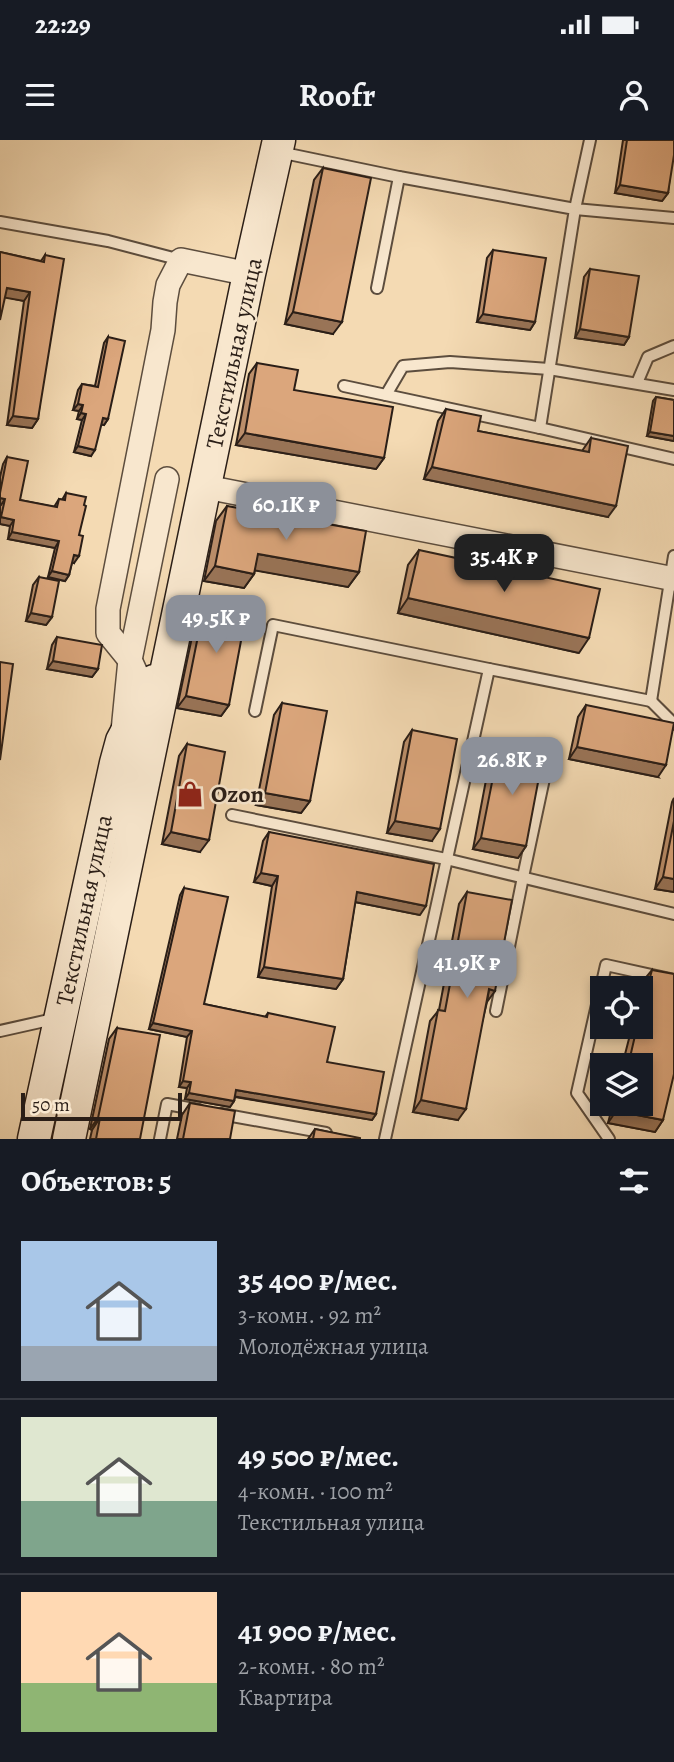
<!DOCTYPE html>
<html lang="ru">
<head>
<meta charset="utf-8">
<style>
  body { margin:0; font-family:Alegreya,serif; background:#20242c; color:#f1f3f6; height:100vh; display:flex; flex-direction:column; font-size:26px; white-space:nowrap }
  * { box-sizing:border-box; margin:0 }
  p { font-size:23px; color:#9ea1a6 }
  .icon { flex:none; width:38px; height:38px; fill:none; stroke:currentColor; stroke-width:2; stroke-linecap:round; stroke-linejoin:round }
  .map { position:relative; height:999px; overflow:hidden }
  .sheet { display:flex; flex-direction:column; background:#171b24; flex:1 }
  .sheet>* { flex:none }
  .controls { position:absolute; left:590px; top:836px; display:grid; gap:14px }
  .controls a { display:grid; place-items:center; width:63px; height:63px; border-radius:0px; background:#171b24; box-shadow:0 4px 10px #0003; font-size:35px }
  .scale { position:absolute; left:21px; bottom:18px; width:161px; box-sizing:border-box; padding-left:7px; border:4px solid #2a1e17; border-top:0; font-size:19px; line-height:24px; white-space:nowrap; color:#2a1e17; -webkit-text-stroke:5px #f8e7ce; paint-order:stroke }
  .price { position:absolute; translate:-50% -60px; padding:0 16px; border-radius:14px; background:#8c9099; color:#fff; font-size:23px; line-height:46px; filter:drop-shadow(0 2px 4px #0008) }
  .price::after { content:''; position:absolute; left:50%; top:42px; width:21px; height:16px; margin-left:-10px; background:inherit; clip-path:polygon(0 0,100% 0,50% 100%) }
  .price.active { background:#222; color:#fff }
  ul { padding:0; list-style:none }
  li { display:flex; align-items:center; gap:21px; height:175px; padding:0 21px }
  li+li { border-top:2px solid #363941 }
  li span { display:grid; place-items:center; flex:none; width:196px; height:140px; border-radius:0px; color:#555 }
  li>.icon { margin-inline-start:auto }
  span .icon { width:84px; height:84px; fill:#fffc; stroke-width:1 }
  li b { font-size:30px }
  h2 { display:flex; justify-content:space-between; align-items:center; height:84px; padding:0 21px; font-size:30px }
  .status { display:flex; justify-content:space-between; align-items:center; height:49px; padding:0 35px; background:#171b24; direction:ltr }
  .status svg { height:19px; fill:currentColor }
  header { display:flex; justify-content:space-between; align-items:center; height:91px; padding:0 21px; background:#171b24; font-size:32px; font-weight:700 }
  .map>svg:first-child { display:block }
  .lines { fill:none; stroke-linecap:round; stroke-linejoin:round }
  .service-casing { stroke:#5c4d3e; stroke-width:14 }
  .minor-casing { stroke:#5c4d3e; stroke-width:26 }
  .secondary-casing { stroke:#2a1e17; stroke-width:35 }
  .service { stroke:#f8e7ce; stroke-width:10 }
  .minor { stroke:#f8e7ce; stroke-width:23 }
  .secondary { stroke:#f8e7ce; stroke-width:32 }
  .wall { fill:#bc8f6b; stroke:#2a1e17; stroke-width:2 }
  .shaded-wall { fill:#997457; stroke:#2a1e17; stroke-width:2 }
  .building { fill:#dba67c; stroke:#2a1e17; stroke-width:2 }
  .labels { text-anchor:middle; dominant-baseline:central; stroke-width:5; stroke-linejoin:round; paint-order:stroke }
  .street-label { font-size:24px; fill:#2a1e17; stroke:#f8e7ce }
  .poi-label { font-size:24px; font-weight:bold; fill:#2a1e17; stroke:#f8e7ce; text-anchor:start }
</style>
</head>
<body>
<div class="status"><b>22:29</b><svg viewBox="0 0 49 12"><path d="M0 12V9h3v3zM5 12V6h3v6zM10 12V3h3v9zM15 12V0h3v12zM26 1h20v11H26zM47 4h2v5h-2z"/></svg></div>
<header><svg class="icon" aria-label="menu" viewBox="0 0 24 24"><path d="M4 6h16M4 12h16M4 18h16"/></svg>Roofr<svg class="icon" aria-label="person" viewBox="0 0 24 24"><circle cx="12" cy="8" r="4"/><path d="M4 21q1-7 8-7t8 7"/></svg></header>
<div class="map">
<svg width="674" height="999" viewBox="0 0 674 999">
  <rect width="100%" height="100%" fill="#f4dab3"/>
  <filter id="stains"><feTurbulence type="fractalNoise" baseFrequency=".00286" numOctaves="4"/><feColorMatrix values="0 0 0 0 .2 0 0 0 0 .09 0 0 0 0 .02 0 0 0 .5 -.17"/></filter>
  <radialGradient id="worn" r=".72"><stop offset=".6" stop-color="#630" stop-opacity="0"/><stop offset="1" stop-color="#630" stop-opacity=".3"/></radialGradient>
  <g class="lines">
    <g class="service-casing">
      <g id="service">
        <path d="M590 0 575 69 674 78"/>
        <path d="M279 12 399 37 575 69 540 288 344 246"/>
        <path d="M0 82 108 101 181 120"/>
        <path d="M377 148 399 37"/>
        <path d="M637 243 648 217 674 206"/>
        <path d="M386 255 403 226 450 222 549 229 674 250"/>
        <path d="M540 288 674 319"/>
        <path d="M651 561 674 584"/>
        <path d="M255 571 273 485 489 529"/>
        <path d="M232 675 446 719 674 774"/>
        <path d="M496 871 523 737 548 620"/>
        <path d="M0 891 58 878"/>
        <path d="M221 974 326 993"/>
        <path d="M160 999 167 964 199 970"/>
        <path d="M385 999 489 529 651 561 674 416"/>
        <path d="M609 999 577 953 606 825 674 840"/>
      </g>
    </g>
    <g class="minor-casing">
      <g id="minor">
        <path d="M206 347 674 439"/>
        <path d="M150 564 130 520 108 493V469L163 190 165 162 168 145 181 120 249 134"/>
        <path d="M123 591 130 520 167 339"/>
      </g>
    </g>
    <g class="secondary-casing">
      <g id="secondary">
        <path d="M34 999 116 623 122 601 154 541"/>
        <path d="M69 999 249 134 279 0"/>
      </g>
    </g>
    <use href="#service" class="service"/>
    <use href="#minor" class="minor"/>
    <use href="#secondary" class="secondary"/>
  </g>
  <g class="wall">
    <path d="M623 0H674L668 53 662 61 615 53Z"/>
    <path d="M323 28 333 194 285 184 314 40Z"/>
    <path d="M493 110 535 182 530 190 477 182 487 118Z"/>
    <path d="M0 112 41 121 45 115 42 246 38 279 32 288 7 285 24 161 5 157Z"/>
    <path d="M590 129 629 197 624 205 575 198 584 137Z"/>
    <path d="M108 197V279L104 285 101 284 91 316 74 312 82 280 77 279 79 271 73 270 78 250 82 244 95 246 104 203Z"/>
    <path d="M257 223 384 318 376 329 236 305 249 234Z"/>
    <path d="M656 257 674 260V301L647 296 653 261Z"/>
    <path d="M446 269 478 291 582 311 591 298 608 377 424 339 438 281Z"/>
    <path d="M7 317 20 360 54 367 59 359 62 360 66 353 79 395 74 423 72 422 69 435 65 441 48 437 55 408 8 399 10 386 0 384V337L3 324Z"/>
    <path d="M227 366 359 432 348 447 255 430 254 434 244 448 204 441 216 381Z"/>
    <path d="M419 410 579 513 398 473 408 425Z"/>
    <path d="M39 437 52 477 46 485 26 481 33 445Z"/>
    <path d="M204 466 229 565 221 576 177 568 196 478Z"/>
    <path d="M57 497 98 529 92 537 47 529 52 505Z"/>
    <path d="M282 563 310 661 301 673 256 665 274 575Z"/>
    <path d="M586 565 658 637 569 619 578 577Z"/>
    <path d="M412 590 432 701 387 693 404 602Z"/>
    <path d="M187 604 200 712 162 704 179 616Z"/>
    <path d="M499 607 526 706 518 718 473 709 490 619Z"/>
    <path d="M674 658V752L655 749 672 662Z"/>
    <path d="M269 692 420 775 355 762 343 839 336 849 258 837 272 746 254 742 263 701Z"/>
    <path d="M184 748 204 864 265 877 268 873 327 922 376 974 372 980 235 957 234 961 230 967 185 959 187 948 179 947 187 897 149 889 180 755Z"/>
    <path d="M467 752 487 862 458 980 413 972 430 881 439 870 459 764Z"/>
    <path d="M652 830 663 980 655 992 608 983 613 964H640V926H622L632 887H640V853L643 841Z"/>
    <path d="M117 888 140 999H90L92 990 90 989 109 899Z"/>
    <path d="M190 963 230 999H177L182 975Z"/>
    <path d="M315 989 360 999H308Z"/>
  </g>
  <g class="shaded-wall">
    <path d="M620 45 668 53 662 61 615 53Z"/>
    <path d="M7 148 30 152 24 161 1 157Z"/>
    <path d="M293 172 342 182 333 194 285 184Z"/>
    <path d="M483 174 535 182 530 190 477 182Z"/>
    <path d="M580 189 629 197 624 205 575 198Z"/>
    <path d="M78 264 83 265 79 271 73 270Z"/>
    <path d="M81 273 86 274 82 280 77 279Z"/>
    <path d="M13 276 38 279 32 288 7 285Z"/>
    <path d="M103 278 108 279 104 285 98 284Z"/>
    <path d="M650 292 674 296V301L647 296Z"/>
    <path d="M245 293 384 318 376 329 236 305Z"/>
    <path d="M78 306 95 310 91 316 74 312Z"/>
    <path d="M432 327 616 366 608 377 424 339Z"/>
    <path d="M0 358 5 359 1 365H0Z"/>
    <path d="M1 377 14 380 10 386 0 384V379Z"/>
    <path d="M12 392 59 401 55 408 8 399Z"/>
    <path d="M258 414 359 432 348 447 247 429Z"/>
    <path d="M74 415 79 416 74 423 70 422Z"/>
    <path d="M215 426 254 434 244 448 204 441Z"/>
    <path d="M52 431 69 435 65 441 48 437Z"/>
    <path d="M408 458 589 498 579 513 398 473Z"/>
    <path d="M31 473 52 477 46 485 26 481Z"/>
    <path d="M53 521 98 529 92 537 47 529Z"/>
    <path d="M186 556 229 565 221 576 177 568Z"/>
    <path d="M577 607 666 625 658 637 569 619Z"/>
    <path d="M265 653 310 661 301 673 256 665Z"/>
    <path d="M395 681 440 689 432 701 387 693Z"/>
    <path d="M171 692 209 700 200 712 162 704Z"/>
    <path d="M481 698 526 706 518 718 473 709Z"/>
    <path d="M261 733 278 736 272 746 254 742Z"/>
    <path d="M663 737 674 739V752L655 749Z"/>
    <path d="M357 752 426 766 420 775 350 761Z"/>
    <path d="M264 827 343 839 336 849 258 837Z"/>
    <path d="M489 849 495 851 487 862Z"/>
    <path d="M153 883 192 891 187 897 149 889Z"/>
    <path d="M183 941 191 942 187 948 179 947Z"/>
    <path d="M236 950 376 974 372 980 232 956Z"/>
    <path d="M189 953 234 961 230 967 185 959Z"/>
    <path d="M421 960 466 969 458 980 413 972Z"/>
    <path d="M616 971 663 980 655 992 608 983Z"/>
    <path d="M98 978H100L92 990 90 989Z"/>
  </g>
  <g class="building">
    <path d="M627 0H674V15L668 53 620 45Z"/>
    <path d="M323 28 371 38 342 182 293 172Z"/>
    <path d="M493 110 546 118 535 182 483 174Z"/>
    <path d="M0 112 44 122 45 115 64 119 38 279 13 276 30 152 7 148 0 180Z"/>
    <path d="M590 129 639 136 629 197 580 189Z"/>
    <path d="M108 197 125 201 108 279 103 278 95 310 78 306 86 274 81 273 83 265 78 264 82 244 98 247Z"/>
    <path d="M257 223 298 230 294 250 393 267 384 318 245 293Z"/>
    <path d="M656 257 674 260V296L650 292Z"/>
    <path d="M446 269 481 276 478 291 589 312 591 298 628 306 616 366 432 327Z"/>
    <path d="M7 317 28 321 20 360 57 367 59 359 65 360 66 353 86 357 84 365 86 366 79 395 83 396 79 416 74 415 69 435 52 431 59 401 12 392 14 380 1 377 5 359 0 358V353Z"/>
    <path d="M227 366 366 391 359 432 258 414 254 434 215 426Z"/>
    <path d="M419 410 600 449 589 498 408 458Z"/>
    <path d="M39 437 59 441 52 477 31 473Z"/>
    <path d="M204 466 246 474 229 565 186 556Z"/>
    <path d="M57 497 102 505 98 529 53 521Z"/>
    <path d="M0 522 13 524 0 620Z"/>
    <path d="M282 563 327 571 310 661 265 653Z"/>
    <path d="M586 565 674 583 666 625 577 607Z"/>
    <path d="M412 590 457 599 440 689 395 681Z"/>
    <path d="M187 604 225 612 209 700 171 692Z"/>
    <path d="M499 607 543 616 526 706 481 698Z"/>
    <path d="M674 681V739L663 737Z"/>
    <path d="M269 692 434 724 426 766 357 752 343 839 264 827 278 736 261 733Z"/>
    <path d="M184 748 228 757 204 864 267 877 268 873 335 887 327 922 384 932 376 974 236 950 234 961 189 953 191 942 183 941 192 891 153 883Z"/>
    <path d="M467 752 512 760 495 851 489 849 466 969 421 960 438 870 445 871Z"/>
    <path d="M652 830 674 834V934L663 980 616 971 618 964H640V926H628L637 887H640V874Z"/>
    <path d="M117 888 160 895 140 999H96L100 978H98Z"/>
    <path d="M190 963 235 971 230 999H183Z"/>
    <path d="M315 989 360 998V999H313Z"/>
  </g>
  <defs>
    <g id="shop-bare" transform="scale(2.1)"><path d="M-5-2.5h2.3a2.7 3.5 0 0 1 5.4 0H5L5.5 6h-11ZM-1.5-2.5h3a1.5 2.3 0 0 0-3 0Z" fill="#8f2418" stroke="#f8e7ce" stroke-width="2.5" paint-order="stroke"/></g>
  </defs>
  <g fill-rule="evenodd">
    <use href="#shop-bare" x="190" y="654"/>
  </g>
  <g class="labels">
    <g class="street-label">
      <text transform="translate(234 213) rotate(-78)">Текстильная улица</text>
      <text transform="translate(84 770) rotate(-78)">Текстильная улица</text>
    </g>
    <g class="poi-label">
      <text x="211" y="654">Ozon</text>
    </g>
  </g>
  <rect width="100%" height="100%" filter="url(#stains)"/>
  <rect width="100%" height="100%" fill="url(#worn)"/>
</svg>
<div class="controls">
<a><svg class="icon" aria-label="locate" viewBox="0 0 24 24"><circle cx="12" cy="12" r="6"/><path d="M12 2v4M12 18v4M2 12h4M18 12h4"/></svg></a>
<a><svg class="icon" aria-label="layers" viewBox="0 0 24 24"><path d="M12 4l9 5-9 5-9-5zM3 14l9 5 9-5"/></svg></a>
</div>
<div class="scale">50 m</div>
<b class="price" style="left:286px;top:402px">60.1K ₽</b>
<b class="price active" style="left:504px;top:454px">35.4K ₽</b>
<b class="price" style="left:216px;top:515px">49.5K ₽</b>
<b class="price" style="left:512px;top:657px">26.8K ₽</b>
<b class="price" style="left:467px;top:860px">41.9K ₽</b>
</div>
<section class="sheet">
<h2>Объектов: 5<svg class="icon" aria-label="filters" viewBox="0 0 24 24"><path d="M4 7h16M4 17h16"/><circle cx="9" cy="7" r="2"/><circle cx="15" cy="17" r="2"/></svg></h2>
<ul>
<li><span style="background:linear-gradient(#a9c7e8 75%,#9aa5b1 0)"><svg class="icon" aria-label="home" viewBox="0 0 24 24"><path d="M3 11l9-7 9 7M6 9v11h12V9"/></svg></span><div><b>35 400 ₽/мес.</b><p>3-комн. · 92 m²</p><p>Молодёжная улица</p></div></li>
<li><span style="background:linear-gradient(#dfe7d0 60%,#7fa58c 0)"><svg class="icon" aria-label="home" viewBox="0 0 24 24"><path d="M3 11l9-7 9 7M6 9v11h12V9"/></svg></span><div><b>49 500 ₽/мес.</b><p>4-комн. · 100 m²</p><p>Текстильная улица</p></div></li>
<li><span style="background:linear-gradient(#ffd9b3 65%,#8fb573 0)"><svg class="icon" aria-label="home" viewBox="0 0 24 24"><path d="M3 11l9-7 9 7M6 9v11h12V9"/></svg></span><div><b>41 900 ₽/мес.</b><p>2-комн. · 80 m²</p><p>Квартира</p></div></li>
</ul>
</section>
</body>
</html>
